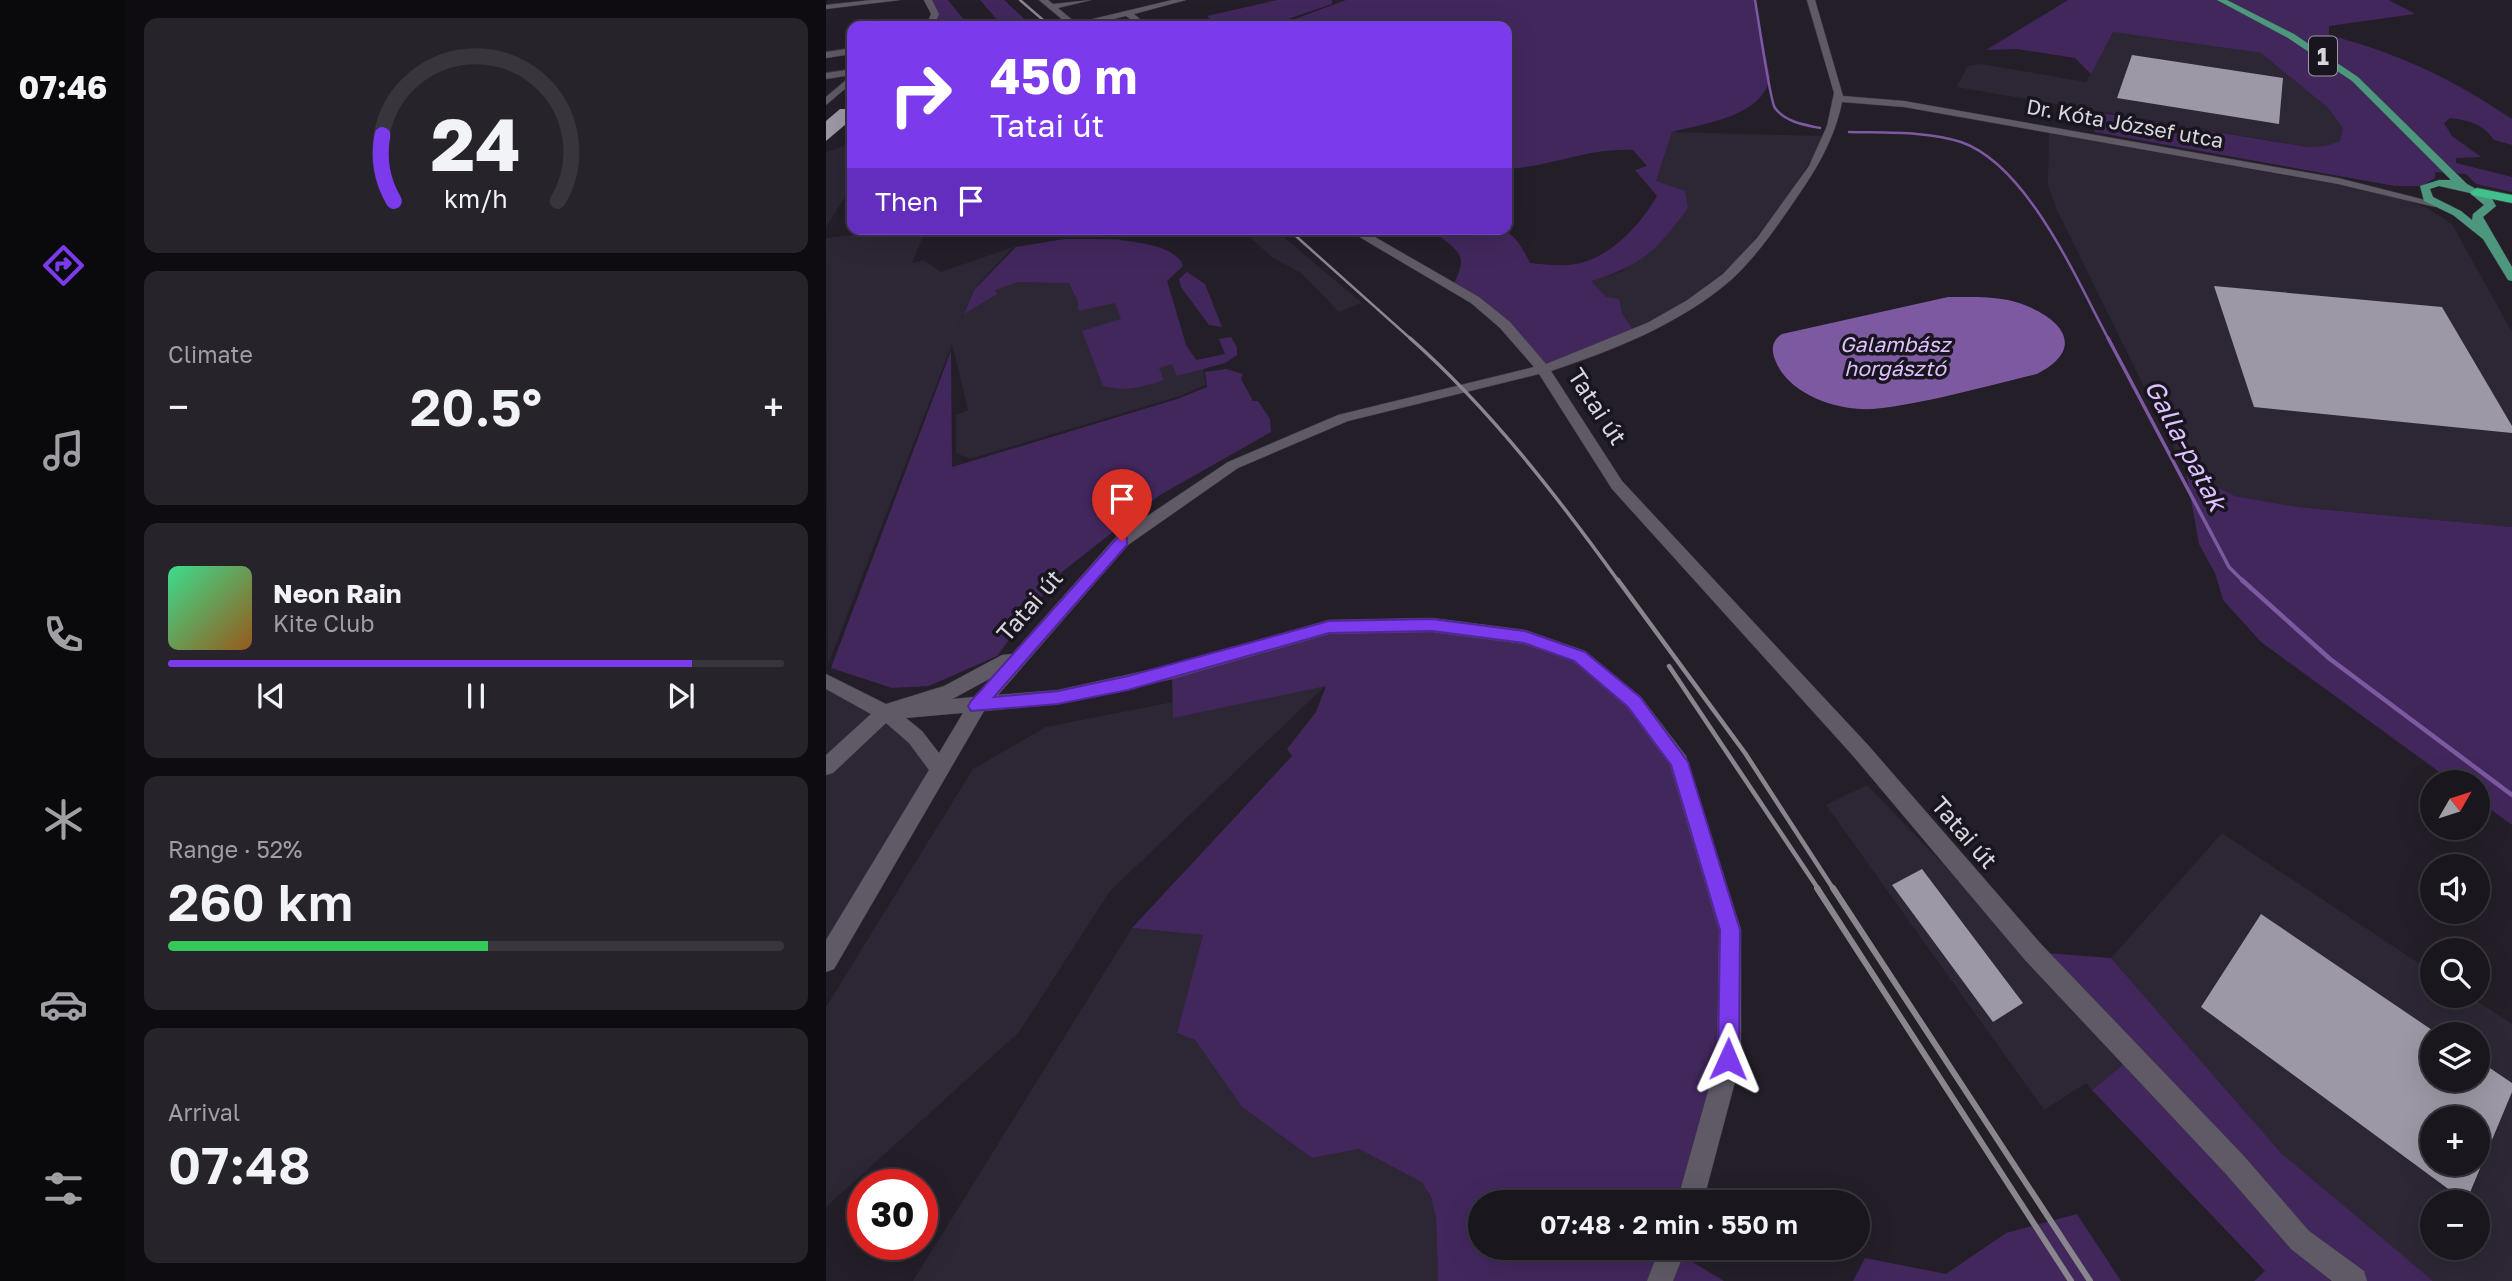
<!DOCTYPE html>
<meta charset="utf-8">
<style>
:root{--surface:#1a161e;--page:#27232b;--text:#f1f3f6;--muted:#9f9fa4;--line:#38353c;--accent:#7c3aed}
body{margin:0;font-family:"Golos Text",sans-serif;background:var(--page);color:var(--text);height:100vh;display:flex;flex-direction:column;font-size:26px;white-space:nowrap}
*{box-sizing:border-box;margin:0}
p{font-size:23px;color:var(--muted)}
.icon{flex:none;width:38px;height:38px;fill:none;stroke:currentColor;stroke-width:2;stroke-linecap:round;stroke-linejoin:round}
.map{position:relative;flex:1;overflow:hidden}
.details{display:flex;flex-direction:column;gap:18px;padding:18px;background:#0e0c10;width:700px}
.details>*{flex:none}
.banner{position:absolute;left:21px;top:21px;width:665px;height:214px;border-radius:14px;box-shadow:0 7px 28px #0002,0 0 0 2px var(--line);background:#7c3aed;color:#fff;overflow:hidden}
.needle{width:46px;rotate:51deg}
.tools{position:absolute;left:1594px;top:770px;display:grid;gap:14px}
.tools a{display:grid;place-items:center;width:70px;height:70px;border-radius:50%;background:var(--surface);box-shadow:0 7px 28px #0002,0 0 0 2px var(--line);font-size:35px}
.speed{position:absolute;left:21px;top:1169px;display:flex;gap:14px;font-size:35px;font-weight:700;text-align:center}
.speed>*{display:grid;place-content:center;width:91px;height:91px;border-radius:50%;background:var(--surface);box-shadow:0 7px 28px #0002,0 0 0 2px var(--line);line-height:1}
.speed .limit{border:10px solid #d22;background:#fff;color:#111}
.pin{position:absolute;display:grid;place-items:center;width:60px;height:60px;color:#fff;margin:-72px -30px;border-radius:50% 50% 50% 0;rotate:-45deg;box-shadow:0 0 7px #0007}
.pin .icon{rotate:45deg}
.me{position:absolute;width:77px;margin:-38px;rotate:1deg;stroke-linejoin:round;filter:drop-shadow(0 0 5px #0008)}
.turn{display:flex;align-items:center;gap:24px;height:147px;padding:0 28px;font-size:32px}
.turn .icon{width:91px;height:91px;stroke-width:2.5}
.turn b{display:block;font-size:49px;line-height:60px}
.then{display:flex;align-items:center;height:66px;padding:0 28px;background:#0003;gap:14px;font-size:26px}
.big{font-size:52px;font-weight:600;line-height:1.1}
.details .widget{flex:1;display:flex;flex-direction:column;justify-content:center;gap:10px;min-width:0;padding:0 24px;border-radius:14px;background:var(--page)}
.details .dial{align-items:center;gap:0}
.dial svg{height:182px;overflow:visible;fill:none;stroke:var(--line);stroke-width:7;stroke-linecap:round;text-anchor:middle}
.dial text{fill:var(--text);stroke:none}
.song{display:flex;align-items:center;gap:21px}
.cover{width:84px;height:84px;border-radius:10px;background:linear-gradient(135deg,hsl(150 70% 55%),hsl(30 70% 35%))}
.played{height:7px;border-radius:4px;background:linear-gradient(90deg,var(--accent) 85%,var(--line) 85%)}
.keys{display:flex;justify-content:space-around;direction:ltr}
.heat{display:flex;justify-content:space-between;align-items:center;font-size:38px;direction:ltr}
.charge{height:10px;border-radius:5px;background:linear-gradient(90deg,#34c759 52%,var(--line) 0)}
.trip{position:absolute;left:642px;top:1190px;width:402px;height:70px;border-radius:35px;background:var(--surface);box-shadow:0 7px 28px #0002,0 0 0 2px var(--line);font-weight:600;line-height:70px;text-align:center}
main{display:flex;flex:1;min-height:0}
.dock{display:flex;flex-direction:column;width:126px;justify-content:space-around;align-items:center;background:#0a090c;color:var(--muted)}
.dock .icon{width:49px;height:49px}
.dock .active{color:var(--accent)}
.dock b{font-size:32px;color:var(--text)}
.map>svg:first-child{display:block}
</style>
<main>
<nav class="dock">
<b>07:46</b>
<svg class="icon active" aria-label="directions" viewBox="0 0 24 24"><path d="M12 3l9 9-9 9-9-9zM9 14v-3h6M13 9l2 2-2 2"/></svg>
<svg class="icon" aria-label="music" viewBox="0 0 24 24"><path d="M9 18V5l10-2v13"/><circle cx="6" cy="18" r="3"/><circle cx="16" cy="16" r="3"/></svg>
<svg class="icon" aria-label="phone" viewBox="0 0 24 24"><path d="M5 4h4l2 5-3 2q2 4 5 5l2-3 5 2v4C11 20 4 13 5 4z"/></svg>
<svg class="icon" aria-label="climate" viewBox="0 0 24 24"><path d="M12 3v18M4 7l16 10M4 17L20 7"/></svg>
<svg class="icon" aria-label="car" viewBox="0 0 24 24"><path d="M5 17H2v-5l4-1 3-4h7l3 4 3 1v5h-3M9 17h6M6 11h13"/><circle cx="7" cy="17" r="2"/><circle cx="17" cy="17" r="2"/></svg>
<svg class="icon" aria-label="filters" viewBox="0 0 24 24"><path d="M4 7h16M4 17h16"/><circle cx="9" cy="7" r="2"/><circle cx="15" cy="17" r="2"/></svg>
</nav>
<section class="details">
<div class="widget dial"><svg viewBox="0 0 100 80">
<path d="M14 69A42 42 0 1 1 86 69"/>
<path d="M14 69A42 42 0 0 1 9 40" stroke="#7c3aed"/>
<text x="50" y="56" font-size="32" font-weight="700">24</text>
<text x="50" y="72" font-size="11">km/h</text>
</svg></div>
<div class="widget"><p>Climate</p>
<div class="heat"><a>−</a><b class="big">20.5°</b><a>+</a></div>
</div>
<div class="widget">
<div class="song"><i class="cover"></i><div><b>Neon Rain</b><p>Kite Club</p></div></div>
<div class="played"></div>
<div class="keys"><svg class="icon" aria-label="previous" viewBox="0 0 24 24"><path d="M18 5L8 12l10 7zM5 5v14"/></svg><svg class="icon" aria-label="pause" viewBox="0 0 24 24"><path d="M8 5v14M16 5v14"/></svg><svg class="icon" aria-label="next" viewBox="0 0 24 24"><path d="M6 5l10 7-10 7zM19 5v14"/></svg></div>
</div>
<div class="widget"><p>Range · 52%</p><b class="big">260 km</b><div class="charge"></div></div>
<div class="widget"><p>Arrival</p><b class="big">07:48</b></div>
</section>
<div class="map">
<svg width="1686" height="1281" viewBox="0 0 1686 1281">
<rect width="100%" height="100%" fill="#231e28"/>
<!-- built -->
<g fill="#2d2735" fill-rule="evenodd">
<polygon points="1287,32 1435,53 1502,108 1517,128 1514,141 1499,146 1483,147 1130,87 1142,66 1155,64 1260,82"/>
<polygon points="846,132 996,136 991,151 965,191 910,263 855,304 807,330 796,313 764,281 797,271 851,223 830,181"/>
<polygon points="1223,133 1568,195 1601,208 1626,224 1686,332 1686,527 1471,507 1409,496 1360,472 1229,206 1222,184"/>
<polygon points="26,144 26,186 0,227 0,152"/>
<polygon points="82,229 100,229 86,263 98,260 115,272 187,247 147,290 2,664 0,238"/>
<polygon points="415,229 448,229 536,303 513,312 475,273 447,258"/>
<polygon points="239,239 293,239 319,244 349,256 357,262 341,281 360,345 377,369 380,385 351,397 144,459 130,453 130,415 142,410 126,343 148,290 189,247"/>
<polygon points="0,681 59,712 112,768 0,961"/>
<polygon points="500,685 284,891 193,1032 0,1207 0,1007 147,769 220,727 347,702 347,718"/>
<polygon points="1041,785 1139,887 1299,1064 1266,1090 1260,1083 1218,1110 1000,805"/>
<path d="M 1396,833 L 1606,972 L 1606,996 L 1643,996 L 1686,1024 L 1686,1281 L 1607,1281 L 1582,1263 L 1456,1154 L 1285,958 ZM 1606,1034 L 1652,1034 L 1652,1080 L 1606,1080 ZM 1606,1118 L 1652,1118 L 1652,1164 L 1606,1164 ZM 1606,1202 L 1652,1202 L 1652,1248 L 1606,1248 Z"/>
<polygon points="306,928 377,935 351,1033 369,1040 416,1107 486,1158 533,1149 596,1181 605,1197 610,1217 612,1281 87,1281"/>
</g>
<!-- green -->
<g fill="#42275d">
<polygon points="101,0 122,0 143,26 104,26 109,20"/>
<polygon points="154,0 178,0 206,26 166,26 173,22"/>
<polygon points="451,0 506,0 506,4 459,20 444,22 446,24 440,26 391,26 381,16"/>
<path d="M 520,0 L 929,0 L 944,78 C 935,117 880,123 846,132 L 830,181 L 859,191 L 862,208 C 830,251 817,265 765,281 L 780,297 L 793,299 L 796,313 L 807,330 L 717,369 L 679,325 L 627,286 C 640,258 638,256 615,237 L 625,233 L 624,229 C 670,229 682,217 704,263 C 716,264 730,266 742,265 C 781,262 813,227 831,196 L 809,170 L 821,166 L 807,150 C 764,147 724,167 681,169 L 681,26 L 450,26 Z"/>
<path d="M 1242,0 L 1563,0 L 1589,14 L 1503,26 L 1503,35 C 1572,53 1627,79 1686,119 L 1686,145 L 1668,140 C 1658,124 1641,120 1624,118 L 1618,123 L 1626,136 L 1655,157 L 1630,158 L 1630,163 L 1686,177 L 1686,192 L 1650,184 L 1640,174 L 1609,172 L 1609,178 L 1596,186 L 1569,186 L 1269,132 L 1258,110 L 1482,147 L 1499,146 L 1514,141 L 1517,128 L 1502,108 L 1435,53 L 1287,32 L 1265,74 L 1249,58 L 1191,49 L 1160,50 Z"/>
<path d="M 239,239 C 265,239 347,236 357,266 L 341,281 L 360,345 L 370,360 L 399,354 L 393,339 L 405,337 L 411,347 L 411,355 L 399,363 L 351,376 L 346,364 L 333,368 L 338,380 C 316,387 300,392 277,386 L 256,331 L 295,319 L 289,303 L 252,311 L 252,301 L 243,283 L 192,282 L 169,290 L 171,294 L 138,314 L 148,290 L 190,247 Z"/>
<polygon points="361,272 379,284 396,327 383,325 355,287 353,279"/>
<polygon points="125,351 126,467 351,399 381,387 379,372 400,369 417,374 415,379 427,401 432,401 444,419 445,432 334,495 232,575 171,656 103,686 66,688 5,668"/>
<polygon points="1360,472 1409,496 1471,507 1686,527 1686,825 1652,800 1652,782 1627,782 1435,642 1397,600 1389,573 1373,544"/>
<polygon points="606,625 699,637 753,656 853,762 904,930 902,1059 864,1202 654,1202 654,1248 847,1248 847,1250 898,1281 612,1281 610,1217 605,1197 596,1182 533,1149 486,1158 416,1107 369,1040 351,1033 377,935 306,928 466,756 461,749 490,712 500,686 347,718 346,672 503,627"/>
<polygon points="1207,952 1285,958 1456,1154 1607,1281 1527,1281 1477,1243 1505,1281 1428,1281 1439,1271 1266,1090 1298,1064"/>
<polygon points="1251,1214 1295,1281 1027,1281 1039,1258 1120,1274 1180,1233"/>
</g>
<!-- water -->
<path fill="#7c59a1" d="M 1122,297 C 1142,297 1162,296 1182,300 C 1225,310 1269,344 1211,374 C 1160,386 1098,404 1047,409 C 1012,411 964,395 950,362 C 945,351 945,341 956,334 Z"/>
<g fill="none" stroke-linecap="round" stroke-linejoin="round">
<!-- stream-far2 -->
<g stroke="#7c59a1" stroke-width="2.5">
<path d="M 929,0 C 932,16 944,102 949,108 C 959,122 979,125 994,128"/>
<path d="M 1023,132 C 1060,133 1100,131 1135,142 C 1202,165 1251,281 1283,340"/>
</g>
<!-- stream-far1 -->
<polyline stroke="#7c59a1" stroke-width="3.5" points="1282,338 1403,567 1418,582"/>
<!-- stream -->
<polyline stroke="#7c59a1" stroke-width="4.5" points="1416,580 1504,659 1686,795"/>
</g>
<!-- building -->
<g fill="#9d98a5" fill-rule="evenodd">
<polygon points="1306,55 1457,78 1453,124 1291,98"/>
<polygon points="14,109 26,109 26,119 0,141 0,121"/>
<polygon points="1388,286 1616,307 1686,426 1686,433 1428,407"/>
<polygon points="1096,869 1197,1003 1167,1022 1066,885"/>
<path d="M 1435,914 L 1606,1030 L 1606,1080 L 1652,1080 L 1652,1060 L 1686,1083 L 1686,1092 L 1640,1202 L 1375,1007 ZM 1606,1118 L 1652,1118 L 1652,1164 L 1606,1164 Z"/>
</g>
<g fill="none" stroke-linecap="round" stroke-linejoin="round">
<!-- minor casing -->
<g stroke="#3d3942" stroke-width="1">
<g id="minor">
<polygon points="46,0 74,0 0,9 0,5"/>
<polygon points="98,0 106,0 113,14 108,26 100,26 105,14"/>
<polygon points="213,0 222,0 227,4 265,0 232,8 250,23 346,0 360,0 308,14 322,26 313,26 300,16 257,26 244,26"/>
<path d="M 981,0 L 989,0 L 1017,96 L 1078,101 L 1512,178 L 1615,204 L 1609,207 L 1512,184 L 1078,107 L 1016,102 C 1008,142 988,173 965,206 C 947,232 928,259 905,280 C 854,324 788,350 725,371 L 796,481 L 1042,745 L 1215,944 L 1417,1155 L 1483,1231 L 1538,1271 L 1541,1281 L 1506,1281 L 1465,1249 L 1399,1173 L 1199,960 L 1028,757 L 786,489 L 713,374 L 522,421 L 412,468 L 302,545 L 172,695 L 232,690 L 346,665 L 503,620 L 606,618 L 699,630 L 759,651 L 815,697 L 860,756 L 915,930 L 915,1059 L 877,1202 L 851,1202 L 891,1059 L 893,930 L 844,765 L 801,707 L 747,661 L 698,644 L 606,632 L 503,634 L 346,679 L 232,704 L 158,711 L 8,969 L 0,972 L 0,940 L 103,770 L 83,743 L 60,723 L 7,773 L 0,775 L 0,755 L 45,714 L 0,689 L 0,674 L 60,704 L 118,686 L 176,655 L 186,654 L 290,537 L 402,462 L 512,415 L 708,367 L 674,328 L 645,303 L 520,229 L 535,229 L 653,297 L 684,322 L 720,364 L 821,323 L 860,301 L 897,274 L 931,238 L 983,166 L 1001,126 L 1008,93 ZM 165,678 L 148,697 L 126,699 L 130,697 ZM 137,713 L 113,753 L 96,731 L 80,718 Z"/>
<polygon points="26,48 26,54 0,58 0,52"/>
<polygon points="26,69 26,75 0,79 0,73"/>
<polygon points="26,75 26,83 0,105 0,97"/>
<polygon points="834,1248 860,1248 847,1281 821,1281"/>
</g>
</g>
<!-- major casing -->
<g stroke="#3d3942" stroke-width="1">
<path id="major" d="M 1391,0 L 1401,0 L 1468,34 L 1532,77 L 1641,184 L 1665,197 L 1670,206 L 1657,217 L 1686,267 L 1686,281 L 1682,280 L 1657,239 L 1627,215 L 1598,201 L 1594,186 L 1613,180 L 1625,180 L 1526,81 L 1462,38 ZM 1613,186 L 1644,193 L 1658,205 L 1647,214 L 1646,220 L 1635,211 L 1607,197 L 1604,189 Z"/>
</g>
<!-- highway casing -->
<g stroke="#3d3942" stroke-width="2">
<polygon id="highway" points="1651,188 1686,195 1686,203 1646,195 1644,192"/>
</g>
<!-- minor -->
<use href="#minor" fill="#5f5a66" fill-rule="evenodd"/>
<!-- major -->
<use href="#major" fill="#4c977d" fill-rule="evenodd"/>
<!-- highway -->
<use href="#highway" fill="#3fc08d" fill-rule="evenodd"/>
<!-- rail-far3 -->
<g stroke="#8a868e" stroke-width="2.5">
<polyline points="194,0 224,26"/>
<polyline points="462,229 586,340"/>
</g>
<!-- rail-far2 -->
<path stroke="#8a868e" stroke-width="3.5" d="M 584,338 C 664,409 731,496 793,582"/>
<!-- rail-far1 -->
<g stroke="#8a868e" stroke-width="4.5">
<polyline points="792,580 919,753 1008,890"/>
<polyline points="843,666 993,890"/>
</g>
<!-- rail -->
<g stroke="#8a868e" stroke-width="6">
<polyline points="991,888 1245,1281"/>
<polyline points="1007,888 1264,1281"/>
</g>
</g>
<!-- route -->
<polygon fill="#7c3aed" stroke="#51269a" stroke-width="2" points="296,536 301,538 301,545 168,697 232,691 302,676 503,621 606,619 699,631 759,652 814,697 862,762 914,930 913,1059 910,1067 902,1070 895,1067 892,1059 894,930 845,765 802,707 748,661 698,643 606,631 503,633 302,690 232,704 145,711 142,706 145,701 291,538"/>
<g text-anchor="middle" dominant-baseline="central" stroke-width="7" stroke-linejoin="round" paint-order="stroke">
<!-- far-street labels -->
<g font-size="21" fill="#d8d5dc" stroke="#19151f">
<text transform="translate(1299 123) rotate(10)">Dr. Kóta József utca</text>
</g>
<!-- far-water labels -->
<g font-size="21" font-style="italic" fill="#dcc1fe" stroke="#19151f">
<text x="1069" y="344">Galambász<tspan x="1069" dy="24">horgásztó</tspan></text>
</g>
<!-- shield labels -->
<rect fill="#19151f" stroke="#9f9ba3" stroke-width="2" x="1483" y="36.5" width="28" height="39" rx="5"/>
<g font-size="23" font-weight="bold" fill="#d8d5dc">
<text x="1497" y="56">1</text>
</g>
<!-- street labels -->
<g font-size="24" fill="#d8d5dc" stroke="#19151f">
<text transform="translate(772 406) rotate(57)">Tatai út</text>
<text transform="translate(203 605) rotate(-49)">Tatai út</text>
<text transform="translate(1139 832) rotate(49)">Tatai út</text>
</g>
<!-- water labels -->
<g font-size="26" font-style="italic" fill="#dcc1fe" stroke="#19151f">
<text transform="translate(1360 445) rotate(62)">Galla-patak</text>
</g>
</g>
</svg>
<div class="tools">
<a><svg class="needle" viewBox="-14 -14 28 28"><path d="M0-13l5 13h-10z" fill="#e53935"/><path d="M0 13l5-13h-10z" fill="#9f9fa4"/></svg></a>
<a><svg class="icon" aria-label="sound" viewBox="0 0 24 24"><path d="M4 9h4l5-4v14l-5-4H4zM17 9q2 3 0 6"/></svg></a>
<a><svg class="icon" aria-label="search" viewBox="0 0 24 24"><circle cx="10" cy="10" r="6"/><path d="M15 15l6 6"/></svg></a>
<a><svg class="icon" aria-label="layers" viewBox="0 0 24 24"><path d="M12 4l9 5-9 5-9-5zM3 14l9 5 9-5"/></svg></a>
<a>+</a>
<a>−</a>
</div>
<div class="speed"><div class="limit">30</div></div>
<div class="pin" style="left:296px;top:541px;background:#d93025"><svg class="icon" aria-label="arrive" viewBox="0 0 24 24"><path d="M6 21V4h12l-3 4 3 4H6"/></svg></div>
<svg class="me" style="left:902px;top:1059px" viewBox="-20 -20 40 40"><path d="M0-17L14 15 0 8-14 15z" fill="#7c3aed" stroke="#fff" stroke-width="4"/></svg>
<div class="trip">07:48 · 2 min · 550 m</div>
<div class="banner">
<div class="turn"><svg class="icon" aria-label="right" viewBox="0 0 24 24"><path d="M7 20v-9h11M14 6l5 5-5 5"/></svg><div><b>450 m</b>Tatai út</div></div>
<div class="then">Then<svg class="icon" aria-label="arrive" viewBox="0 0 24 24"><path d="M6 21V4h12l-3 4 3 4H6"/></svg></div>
</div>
</div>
</main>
